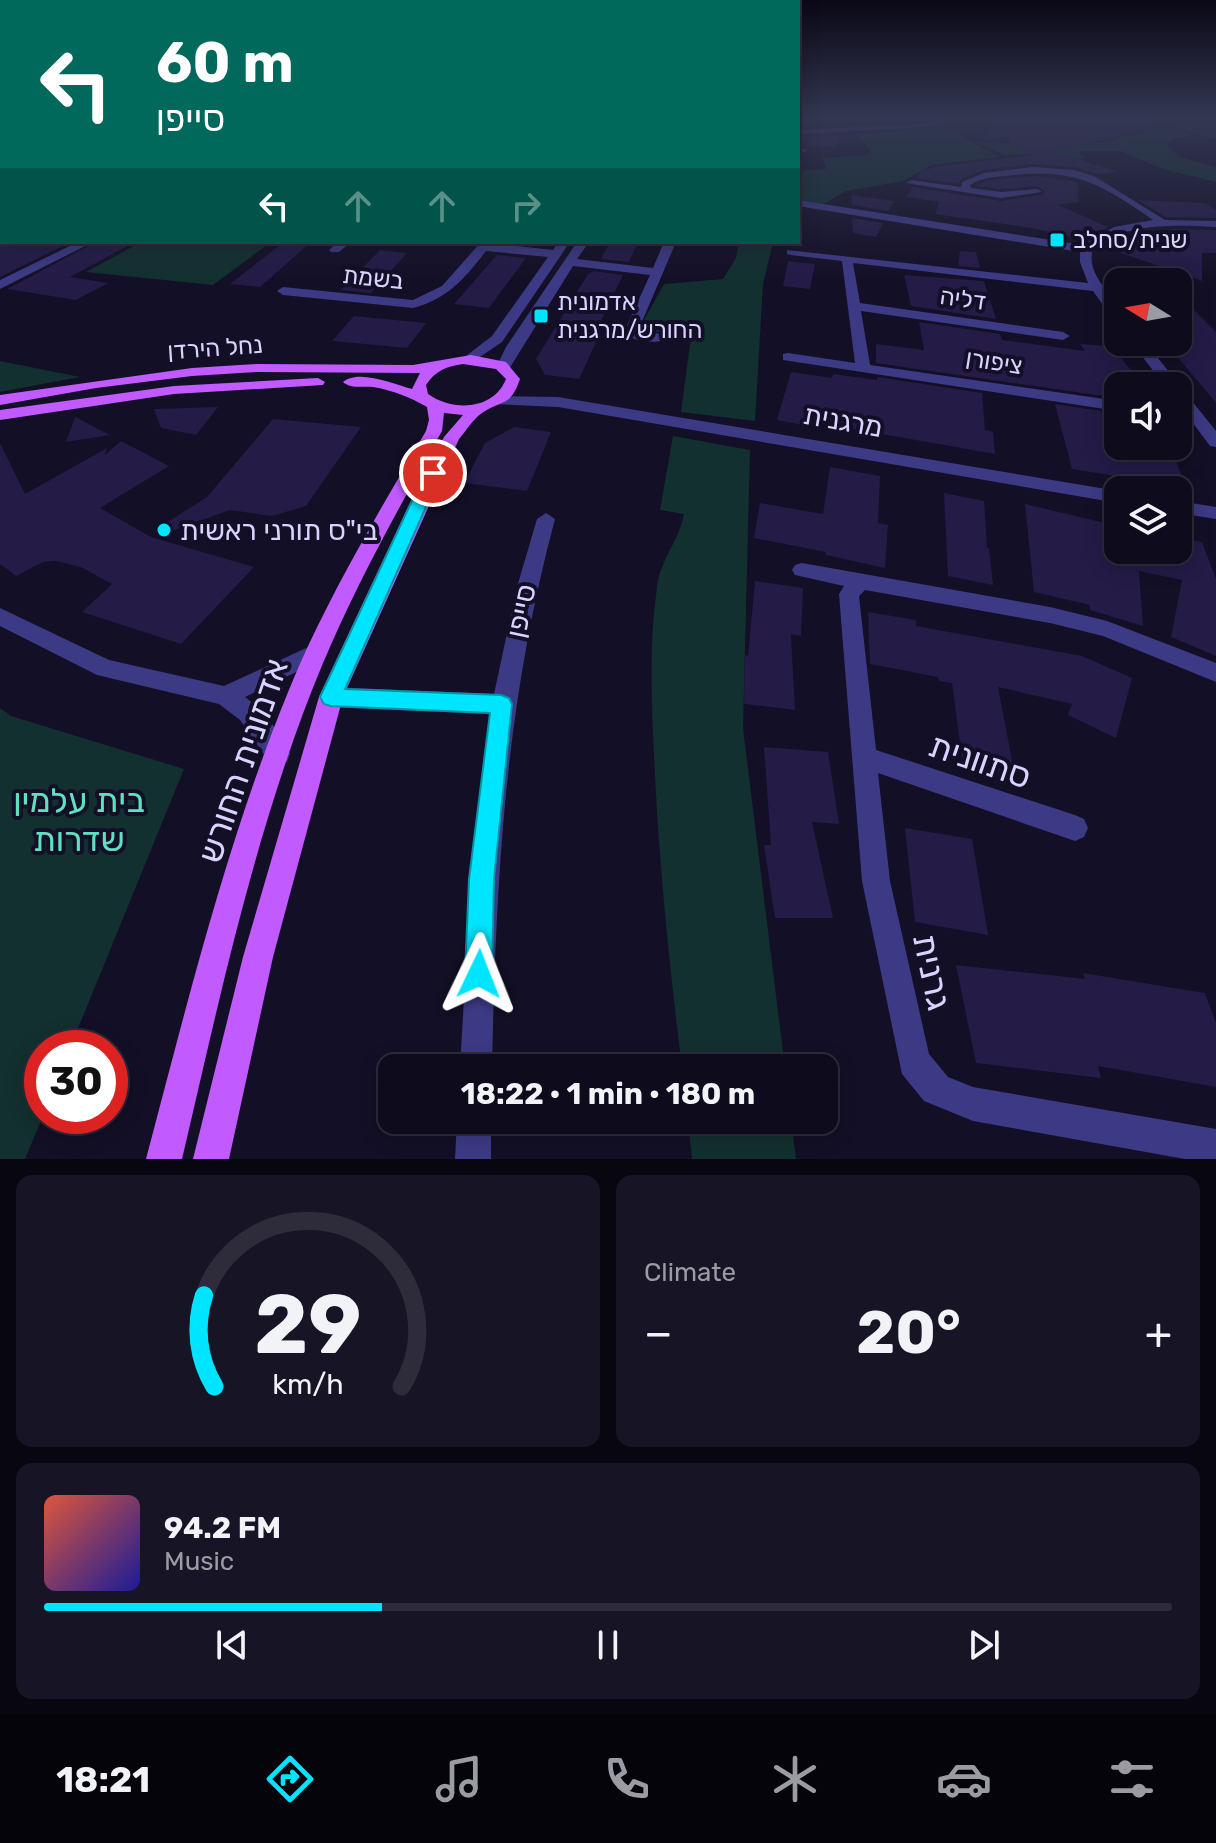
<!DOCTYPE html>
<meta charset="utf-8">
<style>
:root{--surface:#0e0b1c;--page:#171425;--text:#f1f3f6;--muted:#9b9ba3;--line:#2e2b3b;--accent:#00e5ff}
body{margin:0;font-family:Rubik,"Noto Sans Hebrew",sans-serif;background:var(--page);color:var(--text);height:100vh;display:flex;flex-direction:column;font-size:30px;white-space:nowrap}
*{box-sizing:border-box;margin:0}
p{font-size:26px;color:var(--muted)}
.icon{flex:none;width:44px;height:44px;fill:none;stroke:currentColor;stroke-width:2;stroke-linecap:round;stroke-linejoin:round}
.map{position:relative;height:1159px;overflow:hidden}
.drawer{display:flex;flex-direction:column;gap:16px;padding:16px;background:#08060f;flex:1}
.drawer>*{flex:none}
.top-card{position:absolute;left:0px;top:0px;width:800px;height:244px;box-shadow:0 4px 20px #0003,0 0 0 2px var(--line);background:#00695c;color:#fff;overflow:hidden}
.needle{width:52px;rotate:281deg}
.fabs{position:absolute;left:1104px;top:268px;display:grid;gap:16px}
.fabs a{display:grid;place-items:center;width:88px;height:88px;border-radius:16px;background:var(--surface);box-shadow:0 4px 20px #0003,0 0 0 2px var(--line);font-size:40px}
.speed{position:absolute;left:24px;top:1030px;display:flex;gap:16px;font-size:40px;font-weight:700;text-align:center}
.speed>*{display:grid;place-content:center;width:104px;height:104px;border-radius:50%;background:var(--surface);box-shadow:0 4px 20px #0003,0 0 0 2px var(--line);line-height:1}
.speed .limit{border:12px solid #d22;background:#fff;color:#111}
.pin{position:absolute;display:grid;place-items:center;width:68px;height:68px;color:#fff;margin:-34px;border:4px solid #fff;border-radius:50%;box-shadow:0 2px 8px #0007}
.me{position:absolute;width:88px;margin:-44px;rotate:2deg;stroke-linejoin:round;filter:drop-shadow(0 0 6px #0008)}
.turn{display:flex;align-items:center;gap:28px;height:168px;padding:0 24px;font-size:36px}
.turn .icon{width:104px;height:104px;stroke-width:2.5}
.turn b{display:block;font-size:56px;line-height:68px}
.lanes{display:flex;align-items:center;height:76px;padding:0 24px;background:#0003;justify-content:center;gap:40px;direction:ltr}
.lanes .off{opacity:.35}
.big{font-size:60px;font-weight:700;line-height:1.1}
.drawer .card{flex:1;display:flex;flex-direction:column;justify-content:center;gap:12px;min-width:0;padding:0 28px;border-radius:16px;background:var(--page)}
.drawer .dial{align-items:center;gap:0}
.dial svg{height:208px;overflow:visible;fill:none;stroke:var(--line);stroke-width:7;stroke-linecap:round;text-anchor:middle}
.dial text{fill:var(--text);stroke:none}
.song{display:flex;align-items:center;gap:24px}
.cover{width:96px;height:96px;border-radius:12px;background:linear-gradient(135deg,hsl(10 70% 55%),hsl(240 70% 35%))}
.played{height:8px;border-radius:4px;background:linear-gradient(90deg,var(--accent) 30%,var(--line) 30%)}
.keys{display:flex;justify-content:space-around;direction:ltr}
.heat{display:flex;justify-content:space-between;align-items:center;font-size:44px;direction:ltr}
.drawer .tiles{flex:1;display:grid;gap:16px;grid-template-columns:1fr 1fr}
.card:last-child{grid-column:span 2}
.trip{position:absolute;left:378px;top:1054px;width:460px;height:80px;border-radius:16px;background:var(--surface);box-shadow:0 4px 20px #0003,0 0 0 2px var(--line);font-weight:700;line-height:80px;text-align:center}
.tab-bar{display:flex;height:128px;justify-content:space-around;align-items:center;background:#06040b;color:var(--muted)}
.tab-bar .icon{width:56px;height:56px}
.tab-bar .on{color:var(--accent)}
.tab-bar b{font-size:36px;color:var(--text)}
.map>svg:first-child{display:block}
</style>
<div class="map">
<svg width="1216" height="1159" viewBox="0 0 1216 1159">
<rect width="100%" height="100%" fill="#130f26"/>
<!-- green -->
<g fill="#12302f">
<polygon points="1143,118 1216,118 1216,139"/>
<polygon points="1163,126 1192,136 1175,138 1166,145 1179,157 1216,167 1216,182 1160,168 1121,151 1077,151 1085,159 1038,154 1004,155 976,142 1039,145 1103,143"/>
<polygon points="946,128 1000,157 931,165 904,181 845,191 824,204 798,201 798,171 826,169 823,158 868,155 871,150 856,134"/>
<polygon points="141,242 271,242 213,285 86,272"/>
<polygon points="739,242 773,242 763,284 755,421 681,412 691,337 639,329 664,284 723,279 736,258"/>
<polygon points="0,361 80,377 0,392"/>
<path d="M 673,436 L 750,450 L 743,728 L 785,1068 L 682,1068 C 670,971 660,874 655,776 C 652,714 648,650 657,587 C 660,560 679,541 684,514 L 660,510 Z"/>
<polygon points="0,708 11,716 184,769 70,1048 42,1048 43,1116 25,1159 0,1159"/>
<polygon points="688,1120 791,1120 796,1159 692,1159"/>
</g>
<!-- building -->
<g fill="#241b47">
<polygon points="989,118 1158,118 1159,125 1055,152 1120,172 1096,174 1074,167 1033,164 983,170 961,179 959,184 917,178 921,171 940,166 1033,155 1011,147 1010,137 986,139"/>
<polygon points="840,135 837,147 808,147 809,136"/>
<polygon points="1035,176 1078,182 1079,202 1058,205 1108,227 1085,240 1032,228 935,214 939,202 906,197 912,187 1001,201 1042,195 1045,191 1037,186 1001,189 975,186 991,180"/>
<polygon points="851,195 894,201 888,211 852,205"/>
<polygon points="1138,200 1205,203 1216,210 1216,218 1166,217"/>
<polygon points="852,218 883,223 876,237 853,233"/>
<polygon points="1170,229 1216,230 1216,253 1202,253 1202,281 1101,246 1129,235 1176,235"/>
<polygon points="0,242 71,242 0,277"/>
<polygon points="96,242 135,242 70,277 108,283 76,300 7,289"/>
<polygon points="284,242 311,242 260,287 230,284"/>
<polygon points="610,242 638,242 629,262 601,259"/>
<polygon points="380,250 407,253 371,293 341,290"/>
<polygon points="960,251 976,252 980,268 958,266"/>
<polygon points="497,255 526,258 489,308 454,304"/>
<polygon points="788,261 815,264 810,289 783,286"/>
<polygon points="594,271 623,275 593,337 598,338 579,379 545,375 536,359 588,274"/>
<polygon points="904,275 984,281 996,319 911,306"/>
<polygon points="1178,294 1216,332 1216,403 1165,342 1178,342"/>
<polygon points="354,316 426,323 407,348 332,341"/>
<polygon points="919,322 1000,334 1002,340 1085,351 1080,344 1112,346 1143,386 1118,386 1118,396 1096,395 876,363 876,344 924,350"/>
<polygon points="791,372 832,378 833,374 877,380 877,377 982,393 985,430 993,432 995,454 814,422 813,427 777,420"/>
<polygon points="1055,404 1101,411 1110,446 1171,446 1184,483 1169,481 1171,485 1072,469"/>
<polygon points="218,407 196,435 161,428 154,409"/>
<polygon points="75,417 110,435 66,442"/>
<polygon points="273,419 361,427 306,506 272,516 230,510 164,534 160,527 207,497"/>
<polygon points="514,427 551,432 527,491 464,483 485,443"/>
<polygon points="121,441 169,466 100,508 151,537 254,567 181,644 82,612 112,584 81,567 56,561 43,562 16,576 0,564 0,443 25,494 107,448 105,455"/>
<polygon points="830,467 880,476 878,523 888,525 885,568 826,555 826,552 754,538 760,503 823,514"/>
<polygon points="944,493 984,501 987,548 989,548 993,585 948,576"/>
<polygon points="1025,504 1118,526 1118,550 1178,550 1178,537 1202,542 1216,579 1216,656 1171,637 1182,580 1139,571 1143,626 1090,610 1090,605 1034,592"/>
<polygon points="755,581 803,588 801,636 791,634 795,710 744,704 745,655 748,656"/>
<polygon points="868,612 916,620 916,626 1082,656 1132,678 1116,738 1068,715 1072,704 998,687 1015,776 963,766 952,683 939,681 938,677 870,664"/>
<polygon points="764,747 828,752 839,824 812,822 833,918 775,918 764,845 771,845"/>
<polygon points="905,828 972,839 988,935 915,922"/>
<polygon points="956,965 1085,979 1083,973 1205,993 1216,1023 1216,1087 1098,1066 1101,1078 976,1063"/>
</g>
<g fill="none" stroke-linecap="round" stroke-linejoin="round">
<!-- minor -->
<g fill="#3d3a85" fill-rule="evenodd">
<polygon points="952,118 975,118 913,128 798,134 798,130 913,124"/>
<polygon points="798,148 810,150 798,154"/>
<path d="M 1033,167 L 1074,170 L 1094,176 L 1165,220 L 1216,221 L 1216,227 C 1173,225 1132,223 1094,246 C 1082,276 1118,293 1118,320 L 1113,319 L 1093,291 L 853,263 L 860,303 L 1063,332 L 1070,336 L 1063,340 L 861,311 L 870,365 L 1118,401 L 1118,411 L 783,360 L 783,354 L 788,353 L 855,363 L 842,261 L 791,255 L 787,254 L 787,250 L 1088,283 L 1080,262 L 1080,252 L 798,206 L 798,200 L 1083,245 L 1114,227 L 1153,220 C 1103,185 1075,168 1013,175 C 998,177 983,176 970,185 L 971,188 L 1001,192 L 1037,189 L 1042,192 L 1001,198 L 906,183 L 911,180 L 961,187 L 962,182 L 984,173 Z"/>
<polygon points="0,223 2,223 0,230"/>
<polygon points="78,242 93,242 0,289 0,280"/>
<polygon points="338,242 351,242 339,252 331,252 329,250"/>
<path d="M 481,242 L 553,250 L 558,242 L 570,242 L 502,342 L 471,363 L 464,359 L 466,356 L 492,336 L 548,257 L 486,251 C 465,278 448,299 413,308 L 283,295 L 277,291 L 283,287 L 413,300 L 442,286 Z"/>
<path d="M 577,242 L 589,242 L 577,259 L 653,268 L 664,242 L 676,242 L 638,331 L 662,334 L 669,338 C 659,345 633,341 623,334 L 650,275 L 573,266 L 509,369 L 499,369 L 497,366 L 506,347 Z"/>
<polygon points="1131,342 1145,342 1178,383 1179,389 1183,390 1216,431 1216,447 1210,446 1178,403 1178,386 1165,386"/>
<polygon points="497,396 558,397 1118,491 1118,503 558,407 492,404 492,398"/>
<polygon points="1178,501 1216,507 1216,519 1178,513"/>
<path d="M 546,513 L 555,519 C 505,706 496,876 492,1068 L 460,1068 L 472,859 L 490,714 L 331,707 L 323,704 L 319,697 L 323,690 L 331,687 L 494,694 L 517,587 L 537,519 Z"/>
<polygon points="802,563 1050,607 1107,621 1216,663 1216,682 1103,636 1050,623 865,590 859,596 876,750 1075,815 1084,819 1088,828 1084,837 1075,841 878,773 890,881 929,1054 948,1077 973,1087 1216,1129 1216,1159 1185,1159 973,1121 924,1101 902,1074 862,881 839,594 844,586 795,575 792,570 795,565"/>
<path d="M 0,608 L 109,660 L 224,686 L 317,643 L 325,646 L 328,652 L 325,658 L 245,697 C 263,710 281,733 290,754 L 287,762 L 278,765 L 269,762 L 240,720 L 219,704 L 97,675 L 0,626 Z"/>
<polygon points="457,1120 491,1120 491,1159 455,1159"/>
</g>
<!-- major -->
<g fill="#c25bff" fill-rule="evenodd">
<path d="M 471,355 L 506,362 L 520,379 C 510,408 502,399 482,413 C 473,419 466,431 459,439 L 343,697 L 273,957 L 229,1159 L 193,1159 L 243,957 L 319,697 L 424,473 L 444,437 L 463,415 L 444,413 L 442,431 C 399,507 357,583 323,663 C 257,821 221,993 182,1159 L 146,1159 C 190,993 231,824 299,666 C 335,585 381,508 426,431 L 429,420 L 427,407 C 412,398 392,390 373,387 C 362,386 351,389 343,382 C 359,369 393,384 412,389 L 420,373 L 257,372 L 192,376 L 96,388 L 0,405 L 0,395 L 192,368 L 257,364 L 413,365 ZM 463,364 L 496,369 L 506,379 C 494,410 453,412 428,394 L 426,385 C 435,371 447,366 463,364 Z"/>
<polygon points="318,378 325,382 323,385 174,394 0,420 0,410 174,386"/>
</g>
</g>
<!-- sky -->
<linearGradient id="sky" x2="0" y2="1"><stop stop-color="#0a0815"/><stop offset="0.42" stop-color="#333752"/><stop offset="1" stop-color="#333752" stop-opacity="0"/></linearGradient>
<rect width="1216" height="280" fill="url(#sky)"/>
<!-- route -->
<polygon fill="#00e5ff" stroke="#0095a6" stroke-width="2" points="433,468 441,473 345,689 501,695 509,698 512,704 494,879 492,974 488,983 479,987 469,983 465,974 469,879 490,713 331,706 324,704 320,697 425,473"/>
<!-- markers -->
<g fill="#00e5ff" stroke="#130f26" stroke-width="3">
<rect x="1049" y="232" width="16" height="16" rx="4"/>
<rect x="533" y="308" width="16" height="16" rx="4"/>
<circle cx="164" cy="530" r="8"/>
</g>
<g text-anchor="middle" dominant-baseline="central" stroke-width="8" stroke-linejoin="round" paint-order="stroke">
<!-- far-poi labels -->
<g font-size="24" fill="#d9d4ff" stroke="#130f26" text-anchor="start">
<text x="1073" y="240">שנית/סחלב</text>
<text x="557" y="302">אדמונית<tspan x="557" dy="28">החורש/מרגנית</tspan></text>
</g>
<!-- far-street labels -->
<g font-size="24" fill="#d9d4ff" stroke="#130f26">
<text transform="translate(373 278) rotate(6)">בשמת</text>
<text transform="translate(963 299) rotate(8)">דליה</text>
<text transform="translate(215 348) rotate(-4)">נחל הירדן</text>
<text transform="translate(994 362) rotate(9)">ציפורן</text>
</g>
<!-- street labels -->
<g font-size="28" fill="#d9d4ff" stroke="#130f26">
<text transform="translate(843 421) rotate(10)">מרגנית</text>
<text transform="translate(521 611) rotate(-78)">סייפן</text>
</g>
<!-- poi labels -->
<g font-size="28" fill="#d9d4ff" stroke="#130f26" text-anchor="start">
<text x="180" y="530">בי"ס תורני ראשית</text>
</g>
<!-- near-street labels -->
<g font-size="34" fill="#d9d4ff" stroke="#130f26">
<text transform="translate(243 761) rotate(-71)">אדמונית החורש</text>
<text transform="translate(980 761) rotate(19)">סתוונית</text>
<text transform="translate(932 972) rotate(78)">גרנית</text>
</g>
<!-- near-park labels -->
<g font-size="34" fill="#5fe0c0" stroke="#130f26">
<text x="79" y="800">בית עלמין<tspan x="79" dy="39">שדרות</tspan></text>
</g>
</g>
</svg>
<div class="fabs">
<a><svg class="needle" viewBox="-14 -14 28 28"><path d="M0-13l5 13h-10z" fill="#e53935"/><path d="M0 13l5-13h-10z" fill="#9b9ba3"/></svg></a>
<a><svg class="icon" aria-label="sound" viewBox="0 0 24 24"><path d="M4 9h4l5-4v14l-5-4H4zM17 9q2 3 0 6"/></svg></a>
<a><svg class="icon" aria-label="layers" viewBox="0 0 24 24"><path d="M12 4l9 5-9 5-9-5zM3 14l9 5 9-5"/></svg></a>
</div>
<div class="speed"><div class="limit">30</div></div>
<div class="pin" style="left:433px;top:473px;background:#d93025"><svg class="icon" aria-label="arrive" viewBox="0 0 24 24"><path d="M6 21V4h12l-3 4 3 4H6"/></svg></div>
<svg class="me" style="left:479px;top:974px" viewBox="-20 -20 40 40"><path d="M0-17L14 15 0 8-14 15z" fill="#00e5ff" stroke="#fff" stroke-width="4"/></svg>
<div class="trip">18:22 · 1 min · 180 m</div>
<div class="top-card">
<div class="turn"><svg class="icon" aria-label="left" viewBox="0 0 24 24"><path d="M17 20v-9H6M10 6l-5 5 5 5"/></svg><div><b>60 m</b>סייפן</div></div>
<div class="lanes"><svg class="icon" aria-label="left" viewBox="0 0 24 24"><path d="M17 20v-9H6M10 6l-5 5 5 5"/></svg><svg class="icon off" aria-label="ahead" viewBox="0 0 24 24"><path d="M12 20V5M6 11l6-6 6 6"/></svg><svg class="icon off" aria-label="ahead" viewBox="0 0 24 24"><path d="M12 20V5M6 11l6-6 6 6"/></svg><svg class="icon off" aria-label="right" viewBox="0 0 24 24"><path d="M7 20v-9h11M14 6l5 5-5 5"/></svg></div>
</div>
</div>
<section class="drawer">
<div class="tiles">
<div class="card dial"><svg viewBox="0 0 100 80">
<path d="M14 69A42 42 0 1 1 86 69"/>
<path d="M14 69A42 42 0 0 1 10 34" stroke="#00e5ff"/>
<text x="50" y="56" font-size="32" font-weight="700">29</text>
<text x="50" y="72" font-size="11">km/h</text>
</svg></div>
<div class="card"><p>Climate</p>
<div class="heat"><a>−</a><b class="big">20°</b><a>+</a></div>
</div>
<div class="card">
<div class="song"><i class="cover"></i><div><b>94.2 FM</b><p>Music</p></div></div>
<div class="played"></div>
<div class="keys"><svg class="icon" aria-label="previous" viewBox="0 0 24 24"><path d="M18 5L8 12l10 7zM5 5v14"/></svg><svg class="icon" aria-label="pause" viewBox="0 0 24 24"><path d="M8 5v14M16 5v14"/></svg><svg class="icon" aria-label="next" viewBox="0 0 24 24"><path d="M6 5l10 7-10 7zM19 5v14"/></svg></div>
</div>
</div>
</section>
<nav class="tab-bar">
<b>18:21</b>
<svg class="icon on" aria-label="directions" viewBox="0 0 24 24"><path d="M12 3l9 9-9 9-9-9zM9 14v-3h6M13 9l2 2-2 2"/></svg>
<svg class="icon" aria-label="music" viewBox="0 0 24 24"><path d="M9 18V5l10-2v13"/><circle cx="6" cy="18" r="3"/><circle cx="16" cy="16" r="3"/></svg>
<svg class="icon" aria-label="phone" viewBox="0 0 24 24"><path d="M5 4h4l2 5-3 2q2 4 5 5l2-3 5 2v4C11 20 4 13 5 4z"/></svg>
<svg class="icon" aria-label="climate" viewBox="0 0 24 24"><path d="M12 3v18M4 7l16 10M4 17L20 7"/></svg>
<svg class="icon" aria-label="car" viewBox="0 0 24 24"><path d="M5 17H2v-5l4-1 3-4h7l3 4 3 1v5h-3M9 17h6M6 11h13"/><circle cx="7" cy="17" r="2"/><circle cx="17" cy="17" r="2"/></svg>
<svg class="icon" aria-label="filters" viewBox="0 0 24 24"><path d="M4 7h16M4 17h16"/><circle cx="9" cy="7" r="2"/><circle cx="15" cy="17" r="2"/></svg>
</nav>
